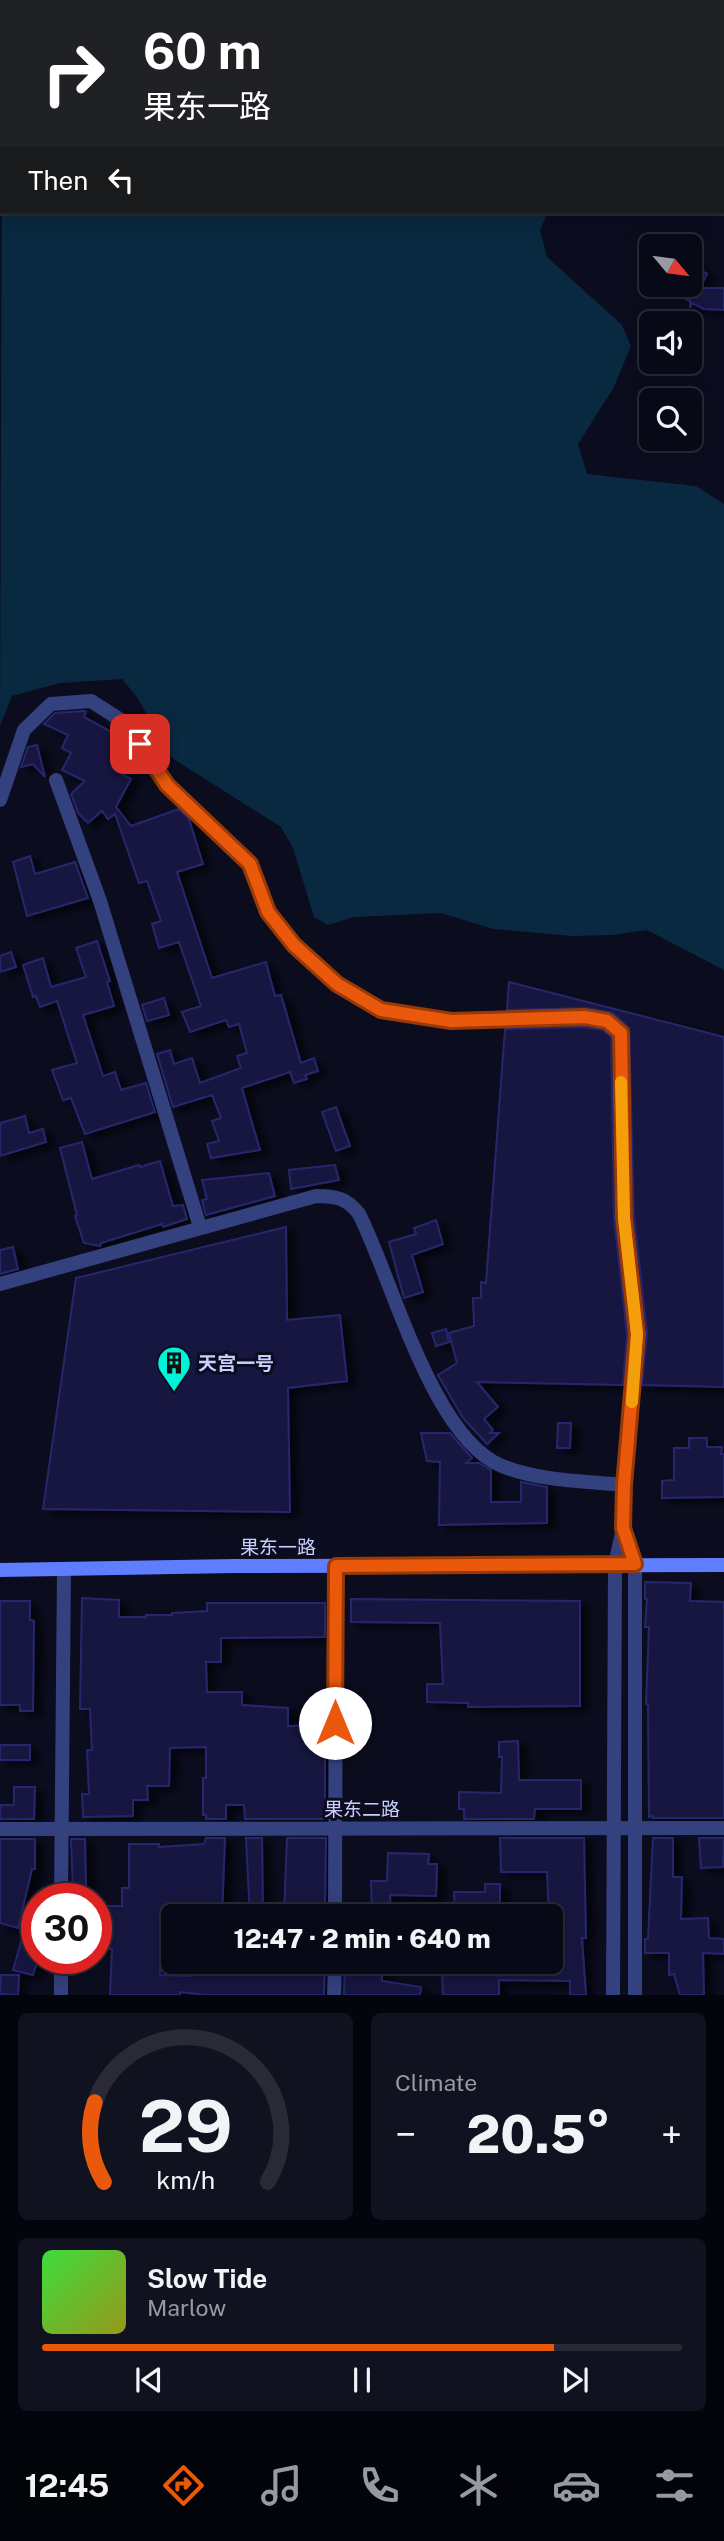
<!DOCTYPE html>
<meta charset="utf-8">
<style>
:root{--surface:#080916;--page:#11121f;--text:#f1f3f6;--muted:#989aa1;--line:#292a35;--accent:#ea580c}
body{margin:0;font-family:"Public Sans","Noto Sans SC",sans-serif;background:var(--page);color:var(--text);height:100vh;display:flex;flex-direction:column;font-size:26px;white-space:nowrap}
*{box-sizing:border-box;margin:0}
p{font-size:23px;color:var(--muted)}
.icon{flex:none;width:38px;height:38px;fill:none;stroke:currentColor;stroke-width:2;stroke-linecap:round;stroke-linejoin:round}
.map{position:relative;height:1995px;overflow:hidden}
.details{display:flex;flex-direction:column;gap:18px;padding:18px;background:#04050c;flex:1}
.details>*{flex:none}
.guide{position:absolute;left:0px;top:0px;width:724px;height:214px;box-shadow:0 4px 18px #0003,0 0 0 2px var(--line);background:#202124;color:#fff;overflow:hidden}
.needle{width:46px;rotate:119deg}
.buttons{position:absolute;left:639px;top:234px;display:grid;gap:14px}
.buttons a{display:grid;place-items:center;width:63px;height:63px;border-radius:10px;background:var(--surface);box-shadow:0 4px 18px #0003,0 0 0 2px var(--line);font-size:35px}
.speed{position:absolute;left:21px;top:1883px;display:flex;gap:14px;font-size:35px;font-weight:700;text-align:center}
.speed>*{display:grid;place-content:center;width:91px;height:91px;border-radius:50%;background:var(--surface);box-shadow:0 4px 18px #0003,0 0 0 2px var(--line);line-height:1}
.speed .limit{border:10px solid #d22;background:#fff;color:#111}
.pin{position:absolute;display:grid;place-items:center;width:60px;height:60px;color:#fff;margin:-30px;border-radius:14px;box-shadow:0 4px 10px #0006}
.me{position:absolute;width:77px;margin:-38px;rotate:0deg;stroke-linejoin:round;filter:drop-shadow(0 0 5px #0008)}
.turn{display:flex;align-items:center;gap:24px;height:147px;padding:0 28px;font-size:32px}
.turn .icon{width:91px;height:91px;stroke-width:2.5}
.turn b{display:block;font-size:49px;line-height:60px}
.then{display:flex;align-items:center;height:66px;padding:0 28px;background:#0003;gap:14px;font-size:26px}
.big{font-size:52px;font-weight:800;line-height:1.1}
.details .tile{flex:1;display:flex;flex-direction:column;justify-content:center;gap:10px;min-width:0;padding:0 24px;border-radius:10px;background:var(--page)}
.details .dial{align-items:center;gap:0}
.dial svg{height:182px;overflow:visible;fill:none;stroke:var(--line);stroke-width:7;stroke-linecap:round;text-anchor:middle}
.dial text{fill:var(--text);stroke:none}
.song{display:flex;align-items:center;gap:21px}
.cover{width:84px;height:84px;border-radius:10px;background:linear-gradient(135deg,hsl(120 70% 55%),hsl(60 70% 35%))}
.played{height:7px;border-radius:4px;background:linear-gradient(90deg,var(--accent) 80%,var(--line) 80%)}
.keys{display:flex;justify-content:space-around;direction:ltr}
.heat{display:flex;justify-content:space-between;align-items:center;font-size:38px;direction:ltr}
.details .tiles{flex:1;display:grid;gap:18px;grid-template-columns:1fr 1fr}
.tile:last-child{grid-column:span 2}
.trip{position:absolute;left:161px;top:1904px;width:402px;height:70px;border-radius:10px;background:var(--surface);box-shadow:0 4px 18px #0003,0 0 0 2px var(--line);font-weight:800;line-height:70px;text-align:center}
.menu{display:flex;height:112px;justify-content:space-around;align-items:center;background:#030409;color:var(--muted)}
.menu .icon{width:49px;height:49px}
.menu .active{color:var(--accent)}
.menu b{font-size:32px;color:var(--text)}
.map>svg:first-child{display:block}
</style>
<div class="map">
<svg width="724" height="1995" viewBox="0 0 724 1995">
<defs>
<filter id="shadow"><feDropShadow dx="8" dy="4.5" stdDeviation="3.5" flood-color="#0009"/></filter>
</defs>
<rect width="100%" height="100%" fill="#0b0c1e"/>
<!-- water -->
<g fill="#092940">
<polygon points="369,0 688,0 369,2"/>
<polygon points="2,130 2,212 548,212 540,230 547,257 622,325 631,346 614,387 578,444 587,474 696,486 724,504 724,970 647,930 612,935 572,936 493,929 441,913 354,917 328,925 314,917 293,848 281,827 172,758 137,697 122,679 60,683 12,696 0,726"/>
</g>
<!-- building -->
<g fill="#161740" stroke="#27286d" stroke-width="2" filter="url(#shadow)">
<polygon points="690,264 707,274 700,288 724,288 724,310 704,309 692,303 690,308 690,301 658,285 690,285"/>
<polygon points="84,711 86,712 84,717 126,740 112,768 131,779 116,807 131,826 179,809 189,819 203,864 177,872 212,978 266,962 275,996 281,995 301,1063 314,1058 318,1071 305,1075 307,1079 294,1083 290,1072 242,1088 260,1150 211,1158 207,1144 219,1141 212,1121 221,1118 212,1095 173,1107 157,1054 170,1050 174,1064 192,1058 200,1083 241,1068 237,1056 247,1053 239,1024 229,1027 226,1020 190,1032 182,1012 201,1006 179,942 159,948 152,924 161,921 147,881 139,883 115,814 108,819 102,811 88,823 78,813 71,794 85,781 62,770 71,753 62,748 68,735 44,724 55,713"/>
<polygon points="37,745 45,777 33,764 21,767 28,747"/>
<polygon points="30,856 35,874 75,862 88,898 27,916 13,862"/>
<polygon points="97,941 110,981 107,982 114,1006 83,1015 103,1076 115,1072 121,1090 146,1083 155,1112 85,1134 71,1098 63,1100 52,1070 77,1063 57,1001 40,1007 36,996 33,997 23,965 43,958 51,987 86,977 76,948"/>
<polygon points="11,952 16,967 0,972 0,956"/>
<polygon points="509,982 724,1037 724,1387 642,1385 647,1333 634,1217 629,1028 613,1013 587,1008 507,1010"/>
<polygon points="164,998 169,1015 147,1021 142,1005"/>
<polygon points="584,1027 603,1030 611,1037 614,1218 627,1334 623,1385 477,1382 498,1407 484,1419 493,1430 490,1433 499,1433 487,1444 463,1418 438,1375 457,1363 449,1333 474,1326 473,1298 481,1298 481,1282 486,1283 505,1029"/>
<polygon points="336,1107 350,1146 336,1151 322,1112"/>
<polygon points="25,1116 29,1133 43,1129 46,1142 0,1156 0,1123"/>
<polygon points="82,1142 92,1179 139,1165 140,1167 160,1161 173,1206 183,1205 187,1219 163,1227 162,1224 101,1243 100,1246 84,1243 75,1216 77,1215 60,1148"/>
<polygon points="335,1165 339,1180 291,1189 289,1170"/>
<polygon points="269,1173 275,1196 206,1215 202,1200 207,1199 202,1180"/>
<polygon points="436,1220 443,1244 412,1255 423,1292 404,1298 389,1242 416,1234 414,1228"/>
<polygon points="286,1227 287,1320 340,1315 347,1381 288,1388 290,1512 43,1509 76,1278"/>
<polygon points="13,1247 18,1269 0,1274 0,1250"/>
<polygon points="446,1329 449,1342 436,1346 432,1333"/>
<polygon points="558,1423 571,1423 570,1448 557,1448"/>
<polygon points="421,1433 450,1433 472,1458 466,1463 479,1463 491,1470 491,1502 521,1502 521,1482 547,1487 547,1523 439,1525 440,1462 427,1461"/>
<polygon points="689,1438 707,1438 707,1447 722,1447 721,1454 724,1454 724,1497 662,1498 662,1481 674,1480 674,1448 689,1448"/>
<polygon points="645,1582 691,1583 690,1601 724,1602 724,1818 653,1818 653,1816 649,1817 648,1704 646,1704 649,1627 645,1627 647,1599 645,1599"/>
<polygon points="82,1598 119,1600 119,1617 146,1617 146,1615 172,1615 172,1613 207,1611 207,1603 325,1603 325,1637 221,1638 221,1662 206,1662 207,1692 242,1692 242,1705 288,1708 288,1726 325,1725 325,1819 245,1819 244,1805 226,1805 226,1819 206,1819 206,1815 203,1815 203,1778 206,1778 206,1747 170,1748 169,1786 147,1786 148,1800 133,1800 133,1816 83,1817 82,1794 89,1794 87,1750 92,1750 90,1709 80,1709"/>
<polygon points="351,1599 580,1601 580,1706 468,1707 468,1703 427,1702 427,1684 443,1684 440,1623 351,1622"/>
<polygon points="0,1601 30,1601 30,1620 34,1621 33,1711 20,1711 20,1705 0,1705"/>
<polygon points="518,1741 519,1780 581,1780 581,1809 535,1809 534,1819 464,1819 464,1809 459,1809 459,1792 501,1793 502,1757 499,1757 499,1742"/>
<rect x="0" y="1745" width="30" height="15"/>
<polygon points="14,1787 35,1787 34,1819 0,1819 0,1805 14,1805"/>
<polygon points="206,1838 225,1838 222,1916 173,1916 173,1931 162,1931 160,1975 190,1976 190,1962 325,1962 324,1995 207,1995 180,1992 180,1995 110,1995 112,1949 96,1948 96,1906 122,1906 122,1888 129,1888 129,1844 159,1844 159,1847 204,1844"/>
<polygon points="246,1838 262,1838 263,1916 250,1916"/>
<polygon points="287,1838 326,1838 325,1906 322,1906 321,1916 284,1916"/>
<polygon points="500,1838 584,1838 586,1938 582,1938 586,1995 570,1995 570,1981 499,1980 499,1995 443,1995 442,1973 467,1972 468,1962 551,1962 551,1916 549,1916 547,1872 501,1872"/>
<polygon points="653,1838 673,1838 673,1877 682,1877 681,1919 708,1918 709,1938 724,1939 724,1954 703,1953 704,1995 680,1995 674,1974 669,1975 669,1953 645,1953 645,1939 648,1939"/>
<polygon points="699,1838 724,1838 723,1867 701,1868"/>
<polygon points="0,1839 35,1839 35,1869 32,1869 18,1928 0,1923"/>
<polygon points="71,1839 85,1839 86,1889 73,1890"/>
<polygon points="388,1853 429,1854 428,1864 437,1864 436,1896 390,1895 391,1915 372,1916 371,1881 387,1881"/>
<polygon points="485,1884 500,1884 500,1916 487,1916 486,1909 455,1910 454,1892 485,1892"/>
<polygon points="21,1942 37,1946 37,1962 33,1975 13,1970"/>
<polygon points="362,1962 382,1962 382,1981 421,1987 420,1995 344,1995 345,1964 362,1964"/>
<polygon points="1,1975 19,1975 18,1995 0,1994"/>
</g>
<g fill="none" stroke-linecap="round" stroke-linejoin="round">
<!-- minor -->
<g stroke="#34417f" stroke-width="14">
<polyline points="56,780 100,901 200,1227"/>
<polyline points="0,800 24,730 51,704 91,701 127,724 167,785 250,864 268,912 294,945 337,983 381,1010 416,1017 451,1021 585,1017 607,1021 621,1033 624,1218 637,1334 624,1485 623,1528 615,1565"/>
<path d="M 0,1284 L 316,1196 C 336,1196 347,1198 359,1214 C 392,1278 432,1438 502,1466 C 539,1481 584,1481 624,1485"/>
<polyline points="623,1529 635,1564"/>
<polyline points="0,1829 724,1828"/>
<polyline points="61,1899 64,1569"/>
<polyline points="335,1916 336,1566"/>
<polyline points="61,1958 61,1995"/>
<polyline points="334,1995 335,1962"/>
</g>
<!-- tertiary -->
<g stroke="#34417f" stroke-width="14">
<polyline points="613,1995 615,1565"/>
<polyline points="635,1995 635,1564"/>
</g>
<!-- secondary -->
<polyline stroke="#5f7dff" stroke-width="14" points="0,1570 234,1566 724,1565"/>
</g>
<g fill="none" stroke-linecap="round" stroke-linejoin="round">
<!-- route casing -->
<g stroke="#983908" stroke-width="18">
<polyline id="route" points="140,744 167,785 250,864 268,912 294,945 337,984 381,1010 451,1021 585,1017 607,1021 621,1033 624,1218 637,1334 624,1485 623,1528 635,1564 336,1566 335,1723"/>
</g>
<!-- route -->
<use href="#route" stroke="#ea580c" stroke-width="12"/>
<!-- slow -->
<polyline stroke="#f59e0b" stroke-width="12" points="621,1082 624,1218 637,1334 632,1402"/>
</g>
<!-- icons -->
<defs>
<g id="building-pin" transform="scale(1.75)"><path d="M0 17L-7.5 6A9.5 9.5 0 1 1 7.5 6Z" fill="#00f3d8" stroke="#0b0c1e"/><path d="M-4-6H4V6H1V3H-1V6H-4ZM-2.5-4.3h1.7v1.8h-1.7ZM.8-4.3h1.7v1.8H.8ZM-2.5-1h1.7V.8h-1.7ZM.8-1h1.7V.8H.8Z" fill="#111"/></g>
</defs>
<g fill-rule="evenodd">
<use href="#building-pin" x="174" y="1363"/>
</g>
<g text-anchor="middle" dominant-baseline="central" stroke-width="6" stroke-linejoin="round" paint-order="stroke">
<!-- poi labels -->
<g font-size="19" font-weight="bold" fill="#c8ceff" stroke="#0b0c1e" text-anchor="start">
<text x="198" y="1363">天宫一号</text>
</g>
<!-- street labels -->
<g font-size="19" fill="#c8ceff" stroke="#0b0c1e">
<text x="278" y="1547">果东一路</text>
<text x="362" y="1809">果东二路</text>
</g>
</g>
</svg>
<div class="buttons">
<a><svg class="needle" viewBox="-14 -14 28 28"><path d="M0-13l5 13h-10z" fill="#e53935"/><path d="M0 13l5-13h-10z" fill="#989aa1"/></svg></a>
<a><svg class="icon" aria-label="sound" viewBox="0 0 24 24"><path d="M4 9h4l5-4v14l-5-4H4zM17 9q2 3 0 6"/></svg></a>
<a><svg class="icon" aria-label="search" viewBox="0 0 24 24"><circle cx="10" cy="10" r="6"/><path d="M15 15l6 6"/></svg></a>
</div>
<div class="speed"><div class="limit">30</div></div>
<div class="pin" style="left:140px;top:744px;background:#d93025"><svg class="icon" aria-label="arrive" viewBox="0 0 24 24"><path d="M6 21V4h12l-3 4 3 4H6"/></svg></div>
<svg class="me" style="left:335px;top:1723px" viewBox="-20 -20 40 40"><circle r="19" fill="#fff"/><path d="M0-13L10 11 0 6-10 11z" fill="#ea580c"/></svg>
<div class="trip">12:47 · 2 min · 640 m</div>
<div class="guide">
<div class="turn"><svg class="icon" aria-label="right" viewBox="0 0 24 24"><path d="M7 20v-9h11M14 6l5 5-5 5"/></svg><div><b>60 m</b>果东一路</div></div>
<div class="then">Then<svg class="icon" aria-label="left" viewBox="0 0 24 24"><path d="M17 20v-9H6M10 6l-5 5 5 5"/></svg></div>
</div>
</div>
<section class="details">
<div class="tiles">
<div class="tile dial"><svg viewBox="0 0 100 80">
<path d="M14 69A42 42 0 1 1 86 69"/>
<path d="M14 69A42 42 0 0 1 10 34" stroke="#ea580c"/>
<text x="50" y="56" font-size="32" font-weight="700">29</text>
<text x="50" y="72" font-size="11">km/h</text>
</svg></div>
<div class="tile"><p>Climate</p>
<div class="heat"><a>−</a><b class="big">20.5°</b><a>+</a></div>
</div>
<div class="tile">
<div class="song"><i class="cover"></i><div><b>Slow Tide</b><p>Marlow</p></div></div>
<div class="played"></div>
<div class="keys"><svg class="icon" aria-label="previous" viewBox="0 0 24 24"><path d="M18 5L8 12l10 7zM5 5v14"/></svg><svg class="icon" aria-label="pause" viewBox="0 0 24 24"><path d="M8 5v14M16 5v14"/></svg><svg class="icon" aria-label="next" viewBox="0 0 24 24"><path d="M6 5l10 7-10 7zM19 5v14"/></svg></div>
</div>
</div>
</section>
<nav class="menu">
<b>12:45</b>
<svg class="icon active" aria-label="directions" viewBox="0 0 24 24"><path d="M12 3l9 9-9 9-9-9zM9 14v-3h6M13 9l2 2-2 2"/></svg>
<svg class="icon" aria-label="music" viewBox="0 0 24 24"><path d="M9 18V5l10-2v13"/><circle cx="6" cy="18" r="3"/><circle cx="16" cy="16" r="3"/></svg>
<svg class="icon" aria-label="phone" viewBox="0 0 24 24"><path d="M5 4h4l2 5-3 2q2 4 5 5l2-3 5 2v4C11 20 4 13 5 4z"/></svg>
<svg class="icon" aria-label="climate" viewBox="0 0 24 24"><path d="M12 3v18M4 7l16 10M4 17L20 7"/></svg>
<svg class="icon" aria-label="car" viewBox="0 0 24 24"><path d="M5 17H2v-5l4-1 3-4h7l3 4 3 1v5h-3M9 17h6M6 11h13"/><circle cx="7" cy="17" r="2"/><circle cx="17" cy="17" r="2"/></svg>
<svg class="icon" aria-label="filters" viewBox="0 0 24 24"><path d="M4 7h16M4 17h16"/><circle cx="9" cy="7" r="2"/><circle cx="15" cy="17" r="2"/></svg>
</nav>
